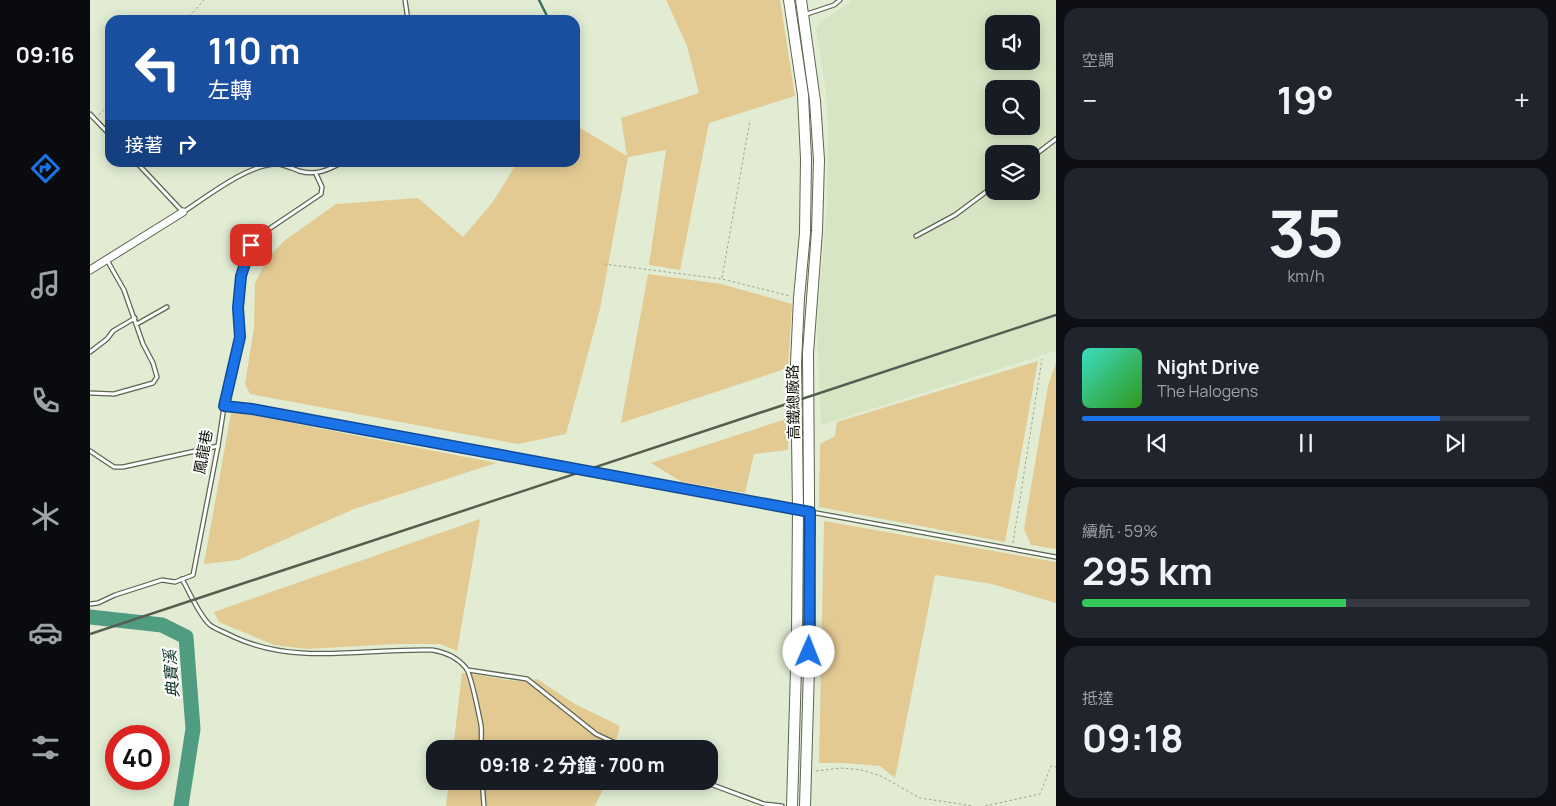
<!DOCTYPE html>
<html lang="zh-TW">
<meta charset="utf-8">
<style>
:root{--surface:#171b24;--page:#20242c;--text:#f1f3f6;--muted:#9ea1a6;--line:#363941;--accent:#1a73e8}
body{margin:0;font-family:Manrope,"Noto Sans TC",sans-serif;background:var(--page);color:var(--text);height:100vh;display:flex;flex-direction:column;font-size:19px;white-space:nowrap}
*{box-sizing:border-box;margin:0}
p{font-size:16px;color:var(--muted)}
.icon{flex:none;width:28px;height:28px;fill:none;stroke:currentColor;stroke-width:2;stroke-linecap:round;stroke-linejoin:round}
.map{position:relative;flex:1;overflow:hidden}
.panel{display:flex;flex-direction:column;gap:8px;padding:8px;background:#0d0f14;width:500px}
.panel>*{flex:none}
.hud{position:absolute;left:15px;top:15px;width:475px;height:152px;border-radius:15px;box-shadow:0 2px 12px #0003;background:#1a4fa0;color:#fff;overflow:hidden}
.tools{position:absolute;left:895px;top:15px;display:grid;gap:10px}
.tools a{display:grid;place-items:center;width:55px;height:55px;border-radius:10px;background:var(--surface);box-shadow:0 2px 12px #0003;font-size:25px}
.speed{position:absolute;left:15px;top:725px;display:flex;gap:10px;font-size:25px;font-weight:700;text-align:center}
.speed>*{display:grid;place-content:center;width:65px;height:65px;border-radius:50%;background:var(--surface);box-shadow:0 2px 12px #0003;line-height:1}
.speed .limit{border:8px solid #d22;background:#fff;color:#111}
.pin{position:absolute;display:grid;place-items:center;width:42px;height:42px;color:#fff;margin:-21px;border-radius:10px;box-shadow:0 2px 8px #0006}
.me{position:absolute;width:55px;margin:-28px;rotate:1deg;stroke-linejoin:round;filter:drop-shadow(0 0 4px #0008)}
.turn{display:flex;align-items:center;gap:18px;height:105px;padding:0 20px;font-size:22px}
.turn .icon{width:65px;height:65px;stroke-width:2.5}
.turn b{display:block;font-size:35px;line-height:42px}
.then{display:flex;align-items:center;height:48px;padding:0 20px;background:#0003;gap:10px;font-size:19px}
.big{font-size:38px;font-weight:700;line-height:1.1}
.panel .widget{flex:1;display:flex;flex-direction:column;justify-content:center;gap:8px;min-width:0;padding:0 18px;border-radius:15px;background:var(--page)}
.panel .dial{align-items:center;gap:0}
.dial b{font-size:65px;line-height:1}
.song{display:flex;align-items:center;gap:15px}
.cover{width:60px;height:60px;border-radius:8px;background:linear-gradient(135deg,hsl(170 70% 55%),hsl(110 70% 35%))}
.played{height:5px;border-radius:2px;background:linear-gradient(90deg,var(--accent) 80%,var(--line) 80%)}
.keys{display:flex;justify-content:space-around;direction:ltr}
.heat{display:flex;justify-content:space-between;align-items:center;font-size:28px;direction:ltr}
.charge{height:8px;border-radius:4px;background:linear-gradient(90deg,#34c759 59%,var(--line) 0)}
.trip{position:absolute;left:336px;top:740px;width:292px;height:50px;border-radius:15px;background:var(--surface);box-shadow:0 2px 12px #0003;font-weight:700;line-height:50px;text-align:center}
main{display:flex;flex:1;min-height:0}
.dock{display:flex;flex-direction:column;width:90px;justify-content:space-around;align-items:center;background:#090b0e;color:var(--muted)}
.dock .icon{width:35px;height:35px}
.dock .selected{color:var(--accent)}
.dock b{font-size:22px;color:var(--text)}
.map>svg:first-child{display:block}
</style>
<main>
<nav class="dock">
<b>09:16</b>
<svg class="icon selected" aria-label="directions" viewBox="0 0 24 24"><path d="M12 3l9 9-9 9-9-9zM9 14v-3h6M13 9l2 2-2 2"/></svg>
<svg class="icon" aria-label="music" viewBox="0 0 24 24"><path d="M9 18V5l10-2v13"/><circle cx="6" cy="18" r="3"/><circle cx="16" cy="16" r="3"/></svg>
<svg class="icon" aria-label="phone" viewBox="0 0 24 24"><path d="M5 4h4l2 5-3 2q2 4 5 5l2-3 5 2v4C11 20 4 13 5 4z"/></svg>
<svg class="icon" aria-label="climate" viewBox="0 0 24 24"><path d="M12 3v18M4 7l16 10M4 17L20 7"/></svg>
<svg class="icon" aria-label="car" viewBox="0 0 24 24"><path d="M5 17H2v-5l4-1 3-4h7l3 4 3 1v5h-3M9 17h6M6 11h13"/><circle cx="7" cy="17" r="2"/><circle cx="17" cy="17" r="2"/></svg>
<svg class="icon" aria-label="filters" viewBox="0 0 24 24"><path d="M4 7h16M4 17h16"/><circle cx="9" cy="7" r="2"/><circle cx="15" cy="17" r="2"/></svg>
</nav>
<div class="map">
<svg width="966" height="806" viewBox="0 0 966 806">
<rect width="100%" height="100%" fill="#e1ecd3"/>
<!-- built -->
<path fill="#d7e5c4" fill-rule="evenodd" d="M 761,0 L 966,0 L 966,351 L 731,425 L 727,330 L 737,200 L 738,124 L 736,93 L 726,28 L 731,22 L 760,2 ZM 904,24 L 941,24 L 941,61 L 904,61 ZM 904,89 L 941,89 L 941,126 L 904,126 ZM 904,154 L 941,154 L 941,191 L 904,191 Z"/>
<!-- green -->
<g fill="#e3ca93">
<polygon points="576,0 690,0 705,96 619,123 590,270 559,265 576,150 538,157 510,309 476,434 428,444 160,394 155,384 164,328 165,283 178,258 194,241 246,204 328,198 373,237 402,203 427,163 485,162 485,125 537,156 531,118 609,93 597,46"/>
<polygon points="558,274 631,284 702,304 698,368 531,423"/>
<polygon points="948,361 915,542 729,507 730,444 745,436 747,422"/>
<polygon points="966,362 966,549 941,545 934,529 958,386"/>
<polygon points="141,413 162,415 406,463 264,509 148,560 114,564"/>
<polygon points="699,418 698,450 664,454 655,493 592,482 561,463"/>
<polygon points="390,519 367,651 350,644 309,644 216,649 184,645 129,622 124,612"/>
<polygon points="734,521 966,562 966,603 902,584 845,575 805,778 790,766 754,763 729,763"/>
<path d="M 372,673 C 397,674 422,685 447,679 L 485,704 L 530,726 L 524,749 L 363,749 Z"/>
<polygon points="359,781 517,781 505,806 356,806"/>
</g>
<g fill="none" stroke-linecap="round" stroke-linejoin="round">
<!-- stream -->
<polyline stroke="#3c725c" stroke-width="2.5" points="449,0 459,20"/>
<!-- river -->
<polyline stroke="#4f9c80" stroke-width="15" points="0,617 72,625 96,637 103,729 91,806"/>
<!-- lane casing -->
<g stroke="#5d6651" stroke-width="5.5">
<g id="lane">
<polyline points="315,0 318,20"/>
<polyline points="714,15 744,5 750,0"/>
<polyline points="0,114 20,135"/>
<polyline points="941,158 966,139"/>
<path d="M 46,162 L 93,212 C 118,196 154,167 184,164 C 192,163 201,168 209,171 C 226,176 238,170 253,162"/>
<polyline points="826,236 865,215 904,186"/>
<polyline points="47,324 77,307"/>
<polyline points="0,352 17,339 23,331 45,318"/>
<polyline points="0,393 24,394 63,383 67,377 63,363 53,344 34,290 17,260"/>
<polyline points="134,407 161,409 707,509"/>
<polyline points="0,451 24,467 33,467 128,446"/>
<polyline points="721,512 966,557"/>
<path d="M 92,579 C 100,593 109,615 120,625 C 127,630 137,633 144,637 C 207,666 275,648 342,650 C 355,652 367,657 376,668 C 381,674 389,715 391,725 C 392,733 391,741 391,749"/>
<polyline points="0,604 8,603 25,595 72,580 85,582 103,575 128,446 134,407 150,337 148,308 151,276 158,252 167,237 231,194 232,187 226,174"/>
<polyline points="378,670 437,679 506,734 538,749"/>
<polyline points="392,781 394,806"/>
<polyline points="612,781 674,804 692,806"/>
</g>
</g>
<!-- street casing -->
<g stroke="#5d6651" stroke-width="9">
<polyline id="street" points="0,270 93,212"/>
</g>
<!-- secondary casing -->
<g stroke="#5d6651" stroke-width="12">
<g id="secondary">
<polyline points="699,0 713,95 716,159 715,233 709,298 706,363 708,509 707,634 702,806"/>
<polyline points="711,0 725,101 729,160 727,231 718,353 720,634 715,806"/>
</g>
</g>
<!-- path -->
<g stroke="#9da592" stroke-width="1" stroke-dasharray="2.5 2.5" stroke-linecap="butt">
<polyline points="96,20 114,0"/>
<polyline points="9,115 20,103"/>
<polyline points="514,264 632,279 700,296"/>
<polyline points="632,278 660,120"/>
<polyline points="923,543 952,359"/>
<polyline points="726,771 751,768 772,770 791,776 830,798 883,806"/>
<polyline points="895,806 950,794 961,766 966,767"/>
</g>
<!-- lane -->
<use href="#lane" stroke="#fff" stroke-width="3"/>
<!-- street -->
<use href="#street" stroke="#fff" stroke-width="7"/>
<!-- secondary -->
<use href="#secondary" stroke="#fff" stroke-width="10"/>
<!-- rail -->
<polyline stroke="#575d4f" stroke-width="2.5" points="0,634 966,315"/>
</g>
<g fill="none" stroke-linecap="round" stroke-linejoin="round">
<!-- route casing -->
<g stroke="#114b97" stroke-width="12">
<polyline id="route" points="161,245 151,276 148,308 150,337 134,406 162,409 720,512 719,652"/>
</g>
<!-- route -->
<use href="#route" stroke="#1a73e8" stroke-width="9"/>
</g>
<g text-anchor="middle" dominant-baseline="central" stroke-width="4" stroke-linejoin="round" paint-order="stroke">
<!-- street labels -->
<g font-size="15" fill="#0e1109" stroke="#fff">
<text transform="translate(703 402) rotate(-91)">高鐵總廠路</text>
<text transform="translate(113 452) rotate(-80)">鳳龍巷</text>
</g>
<!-- water labels -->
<g font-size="16" font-style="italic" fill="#0d3125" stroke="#fff">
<text transform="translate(81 674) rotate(-94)">典寶溪</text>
</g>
</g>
</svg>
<div class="tools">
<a><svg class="icon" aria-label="sound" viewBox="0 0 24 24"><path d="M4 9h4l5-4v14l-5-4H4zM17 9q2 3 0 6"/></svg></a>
<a><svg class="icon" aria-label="search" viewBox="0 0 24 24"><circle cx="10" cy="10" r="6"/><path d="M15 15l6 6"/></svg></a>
<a><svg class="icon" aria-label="layers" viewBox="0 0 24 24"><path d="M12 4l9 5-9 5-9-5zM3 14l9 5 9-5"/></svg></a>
</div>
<div class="speed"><div class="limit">40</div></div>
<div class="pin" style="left:161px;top:245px;background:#d93025"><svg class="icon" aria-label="arrive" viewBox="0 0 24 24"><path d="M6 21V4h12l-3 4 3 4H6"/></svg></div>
<svg class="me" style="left:719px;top:652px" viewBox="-20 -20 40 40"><circle r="19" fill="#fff"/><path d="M0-13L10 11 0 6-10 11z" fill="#1a73e8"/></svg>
<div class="trip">09:18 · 2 分鐘 · 700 m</div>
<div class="hud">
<div class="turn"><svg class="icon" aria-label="left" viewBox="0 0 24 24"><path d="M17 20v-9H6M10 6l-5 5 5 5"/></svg><div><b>110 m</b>左轉</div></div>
<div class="then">接著<svg class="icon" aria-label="right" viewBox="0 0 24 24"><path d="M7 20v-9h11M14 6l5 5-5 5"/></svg></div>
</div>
</div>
<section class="panel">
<div class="widget"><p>空調</p>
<div class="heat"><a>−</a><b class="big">19°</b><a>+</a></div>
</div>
<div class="widget dial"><b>35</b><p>km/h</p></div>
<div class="widget">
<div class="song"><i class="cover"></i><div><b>Night Drive</b><p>The Halogens</p></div></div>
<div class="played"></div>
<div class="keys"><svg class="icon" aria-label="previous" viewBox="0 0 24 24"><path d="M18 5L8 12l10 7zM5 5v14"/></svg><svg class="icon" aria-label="pause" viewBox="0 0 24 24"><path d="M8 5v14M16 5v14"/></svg><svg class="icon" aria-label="next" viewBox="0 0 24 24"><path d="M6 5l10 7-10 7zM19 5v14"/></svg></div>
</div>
<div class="widget"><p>續航 · 59%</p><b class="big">295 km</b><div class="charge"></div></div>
<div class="widget"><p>抵達</p><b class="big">09:18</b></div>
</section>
</main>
